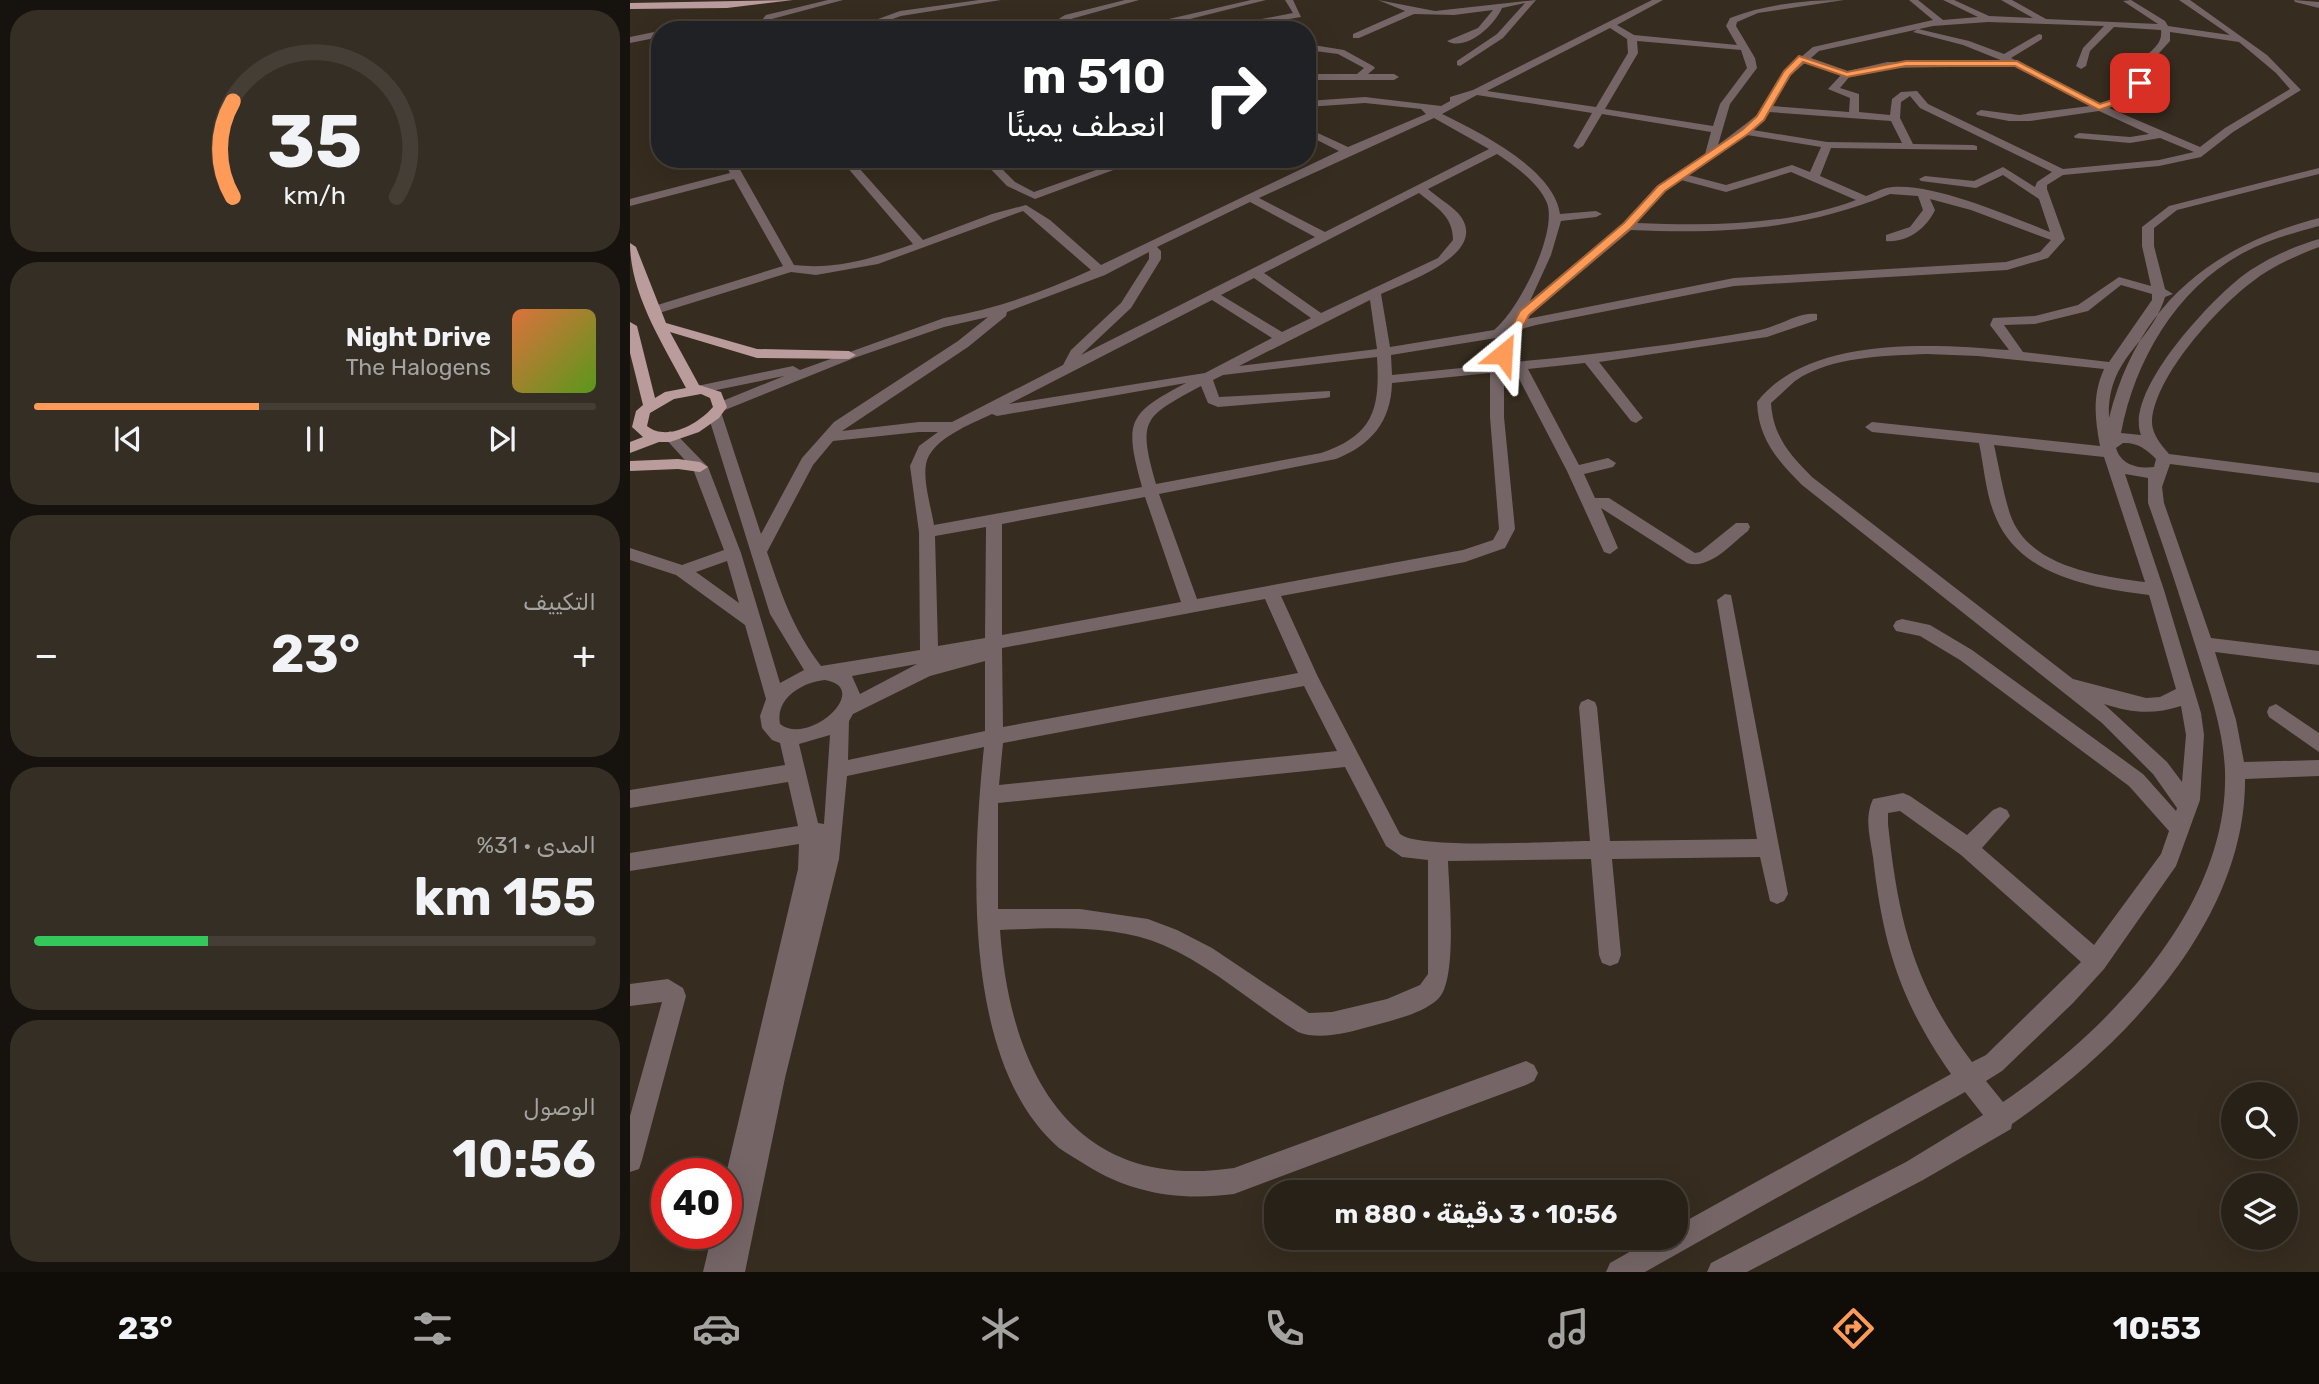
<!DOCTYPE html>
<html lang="ar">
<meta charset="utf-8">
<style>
:root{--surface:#282117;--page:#342e24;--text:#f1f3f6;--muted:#a5a3a1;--line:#443e36;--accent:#fe9b58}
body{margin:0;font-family:Rubik,Vazirmatn,sans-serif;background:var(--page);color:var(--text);direction:rtl;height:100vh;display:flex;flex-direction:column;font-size:26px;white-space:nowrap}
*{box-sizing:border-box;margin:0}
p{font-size:23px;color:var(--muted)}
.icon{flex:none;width:38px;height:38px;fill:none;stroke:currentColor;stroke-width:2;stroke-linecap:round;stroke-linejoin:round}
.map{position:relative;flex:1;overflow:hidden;direction:ltr}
.side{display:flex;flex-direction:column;gap:10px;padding:10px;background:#16120d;width:630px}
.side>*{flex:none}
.hud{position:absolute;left:21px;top:21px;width:665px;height:147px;border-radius:28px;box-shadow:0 7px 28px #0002,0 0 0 2px var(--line);direction:rtl;background:#202124;color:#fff;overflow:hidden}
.buttons{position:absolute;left:1591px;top:1082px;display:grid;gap:14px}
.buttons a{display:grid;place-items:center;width:77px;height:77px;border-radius:50%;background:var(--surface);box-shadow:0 7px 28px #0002,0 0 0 2px var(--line);font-size:35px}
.speed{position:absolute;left:21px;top:1158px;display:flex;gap:14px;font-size:35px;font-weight:700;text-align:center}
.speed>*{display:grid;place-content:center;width:91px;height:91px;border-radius:50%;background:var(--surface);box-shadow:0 7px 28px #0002,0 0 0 2px var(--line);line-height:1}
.speed .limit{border:10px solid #d22;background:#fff;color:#111}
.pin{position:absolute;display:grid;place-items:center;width:60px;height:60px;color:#fff;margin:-30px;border-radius:14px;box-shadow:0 4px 10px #0006}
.me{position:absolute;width:77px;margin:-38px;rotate:27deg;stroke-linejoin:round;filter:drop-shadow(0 0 5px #0008)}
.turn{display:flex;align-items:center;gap:24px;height:147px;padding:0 35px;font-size:32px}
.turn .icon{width:91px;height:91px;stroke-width:2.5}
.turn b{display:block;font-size:49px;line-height:60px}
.big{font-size:52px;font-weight:700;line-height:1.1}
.side .tile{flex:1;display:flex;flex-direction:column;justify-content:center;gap:10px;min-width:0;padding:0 24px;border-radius:28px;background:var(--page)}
.side .dial{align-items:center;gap:0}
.dial svg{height:182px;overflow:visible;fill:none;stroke:var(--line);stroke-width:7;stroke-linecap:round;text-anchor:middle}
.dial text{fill:var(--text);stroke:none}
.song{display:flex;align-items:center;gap:21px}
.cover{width:84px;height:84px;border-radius:10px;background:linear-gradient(135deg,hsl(20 70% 55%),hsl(90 70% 35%))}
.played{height:7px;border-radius:4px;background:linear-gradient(90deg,var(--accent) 40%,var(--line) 40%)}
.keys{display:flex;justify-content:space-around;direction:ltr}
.heat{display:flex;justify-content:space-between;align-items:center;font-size:38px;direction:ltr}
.charge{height:10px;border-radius:5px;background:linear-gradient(90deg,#34c759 31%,var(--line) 0)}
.trip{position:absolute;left:634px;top:1180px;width:424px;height:70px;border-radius:28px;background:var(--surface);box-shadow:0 7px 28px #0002,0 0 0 2px var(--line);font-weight:700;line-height:70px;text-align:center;direction:rtl}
.tabs{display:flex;height:112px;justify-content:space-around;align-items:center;background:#100d09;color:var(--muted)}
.tabs .icon{width:49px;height:49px}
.tabs .on{color:var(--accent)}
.tabs b{font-size:32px;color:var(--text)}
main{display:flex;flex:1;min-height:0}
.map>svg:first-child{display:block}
</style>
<main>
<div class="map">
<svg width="1689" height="1272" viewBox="0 0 1689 1272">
<rect width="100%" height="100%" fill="#362c1f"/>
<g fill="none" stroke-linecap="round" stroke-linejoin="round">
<!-- minor -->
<g fill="#756566" fill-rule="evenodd">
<polygon points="198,0 213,0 142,19 145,30 136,30 132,20 136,15"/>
<polygon points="349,0 371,0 271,16 232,30 218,30 270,11"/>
<polygon points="495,0 509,0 441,19 422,30 411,30 435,15"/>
<polygon points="621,0 636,0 532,26 529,30 520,30 526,22"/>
<polygon points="655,0 663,0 671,17 596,30 585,28 663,13"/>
<path d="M 748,0 L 805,11 L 906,0 L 873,38 L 830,66 L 827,65 L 827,61 L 867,34 L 895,3 L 872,8 C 865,25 836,52 817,41 L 848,28 L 863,10 L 824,15 L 784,14 L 729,38 L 723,38 L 723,34 L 775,11 Z"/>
<path d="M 1022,0 L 1033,0 L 987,25 L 1004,35 L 1107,45 L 1096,26 L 1100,18 C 1136,4 1176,0 1214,0 L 1128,13 L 1107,22 L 1106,26 L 1125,58 L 1127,68 L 1100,104 L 1088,145 L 1126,116 L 1154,71 L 1183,47 L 1303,20 L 1279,0 L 1288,0 L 1313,20 L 1348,17 L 1313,0 L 1324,0 L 1359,16 L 1403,18 L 1371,0 L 1382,0 L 1416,19 L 1528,24 L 1493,1 L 1501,0 L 1535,21 L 1538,26 L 1600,35 L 1549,0 L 1560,0 L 1637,55 L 1671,90 L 1603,132 L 1571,157 L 1529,166 L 1433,175 L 1417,185 L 1417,189 L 1435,239 L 1418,258 L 1377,270 L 1104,286 L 906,325 L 888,330 L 887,334 L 880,335 L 874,363 C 960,355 1046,345 1130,330 C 1148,327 1169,311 1187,314 L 1187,320 L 1137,337 L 969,362 L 1013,418 L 1006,423 L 1001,421 L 955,363 L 898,369 L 949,465 L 978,458 L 986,463 L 983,467 L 954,474 L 965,498 L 979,498 L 1065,553 L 1070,552 L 1106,523 L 1118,523 L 1120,527 L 1118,531 C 1101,544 1080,570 1057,563 L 971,508 L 988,548 L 980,554 L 974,552 L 937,471 L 885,371 L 874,372 L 874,417 L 885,529 L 875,548 L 835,562 L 651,596 L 688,677 L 770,834 C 789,850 927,841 960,841 L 949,707 L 951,702 L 958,699 L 965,702 L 967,707 L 980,841 L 1127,839 L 1087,600 L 1095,594 L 1101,595 L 1158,894 L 1154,901 L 1147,904 L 1140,901 L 1130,857 L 982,859 L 991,955 L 988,963 L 980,966 L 972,963 L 969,955 L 961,859 L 818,861 C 819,890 828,981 808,999 C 792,1014 763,1020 742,1026 C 720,1032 690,1041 668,1032 C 623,1004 582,966 533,945 C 483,924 423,928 370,930 C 380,1072 442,1192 604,1168 L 896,1061 L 904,1065 L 908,1073 L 904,1081 L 896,1085 L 604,1194 C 551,1201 502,1194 456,1165 C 447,1159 437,1154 429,1148 C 331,1063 342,863 354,747 L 217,776 L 209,859 L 155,1078 L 115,1272 L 73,1272 L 82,1234 L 96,1234 L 96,1174 L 168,869 L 169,844 L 0,871 L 0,853 L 168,826 L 158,782 L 0,808 L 0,790 L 155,765 L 150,743 L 142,740 L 132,728 L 130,716 L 136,699 L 115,625 L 46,575 L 0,560 L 0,548 L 52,565 L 94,550 L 63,469 L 33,436 L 40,431 L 45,433 L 78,467 L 111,553 L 150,683 L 174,670 L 140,614 L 78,415 L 85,410 L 92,415 L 131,534 L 172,458 L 204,422 L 328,341 L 358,317 L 314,327 L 224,358 L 90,412 L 85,410 L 85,404 L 154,376 L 72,393 L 65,389 L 67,386 L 163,366 L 170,370 L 314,318 C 365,309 414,292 461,270 L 393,211 L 248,264 L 186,275 L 161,272 L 26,314 L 21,313 L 21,307 L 153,266 L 104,179 L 0,206 L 0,199 L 100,173 L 93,159 L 104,159 L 164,265 C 206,270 244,258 283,244 L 210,159 L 221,159 L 293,240 L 362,214 L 396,205 L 420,220 L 471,265 L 709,151 L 677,135 L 677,128 L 718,147 L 796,114 L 791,109 L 735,103 L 677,107 L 677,101 L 735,97 L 811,106 L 820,101 L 820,97 L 843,90 ZM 1358,22 L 1474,26 L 1453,48 L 1446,66 L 1451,69 L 1456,66 L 1460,51 L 1484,27 L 1531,30 C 1533,47 1518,50 1511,63 C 1506,71 1506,81 1500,90 L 1471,104 L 1381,58 L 1412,39 L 1412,35 L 1409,34 L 1374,54 L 1339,41 L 1288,29 L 1283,32 L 1333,45 L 1373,61 L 1257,62 L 1218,71 L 1181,58 L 1189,51 L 1303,26 ZM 980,28 L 997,39 L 998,53 L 966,107 L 857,91 ZM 1540,32 L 1609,42 L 1646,73 L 1660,89 L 1595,128 L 1570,147 L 1479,108 L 1508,94 L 1520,63 L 1540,41 ZM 1007,41 L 1111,50 L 1117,68 L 1090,104 L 1083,126 L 975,109 L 1008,53 ZM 1176,62 L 1211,75 L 1198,89 L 1220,98 L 1219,112 L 1142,106 L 1161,75 ZM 1384,66 L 1460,106 L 1389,115 L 1351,110 L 1346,113 L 1347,115 L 1379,121 L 1400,121 L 1469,111 L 1519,134 L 1500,137 L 1449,133 L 1444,136 L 1445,138 L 1500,143 L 1530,138 L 1564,152 L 1529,160 L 1433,169 L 1298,104 L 1287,91 L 1271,92 L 1262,99 L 1260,115 L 1229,112 L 1229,94 L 1210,88 L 1220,76 L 1257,68 ZM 847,95 L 962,113 L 943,146 L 948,149 L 953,146 L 972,114 L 1081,132 L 1075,154 L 1027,186 L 994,223 L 900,301 L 921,255 L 931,221 L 966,217 L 972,214 L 966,211 L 930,214 C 924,169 849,132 812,114 ZM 1280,96 L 1290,108 L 1422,172 L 1407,182 L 1405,187 L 1373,167 L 1344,181 L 1295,176 L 1289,179 L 1291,181 L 1346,188 L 1373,175 L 1409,199 L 1420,232 C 1382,217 1296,179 1256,188 C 1249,190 1242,194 1236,196 L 1190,176 L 1201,148 L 1347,150 L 1347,146 L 1343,145 L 1283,144 L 1270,118 L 1271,102 ZM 1139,112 L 1261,121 L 1272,143 L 1197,142 L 1123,130 ZM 804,118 L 859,149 L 695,232 L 629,198 ZM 1117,135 L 1191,147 L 1180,172 L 1162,165 L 1096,185 L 1058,175 ZM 867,154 C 884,165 909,183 917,203 C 928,234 887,312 864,330 L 760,347 L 751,294 C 776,282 863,253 828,213 C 819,204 807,197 798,189 ZM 1161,172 L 1226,200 C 1156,226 1081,226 1007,223 L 1035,190 L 1051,180 L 1096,192 ZM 789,193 C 807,208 823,216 823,240 L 808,258 L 691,313 L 634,273 ZM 1260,194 L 1288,196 L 1293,210 L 1280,227 L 1256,235 L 1256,241 C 1277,243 1296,229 1305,210 L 1300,199 L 1341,210 L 1421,240 L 1410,252 L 1376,262 L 1104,278 L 887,321 L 891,316 L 899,316 L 1001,230 C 1094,234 1173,230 1260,194 ZM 620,202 L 685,237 L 451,355 L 501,308 L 531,259 L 531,251 L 527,247 ZM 519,252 L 519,259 L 491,303 L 441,350 L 433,365 L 322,422 L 289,422 L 212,431 L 338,347 L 376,316 L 377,312 L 475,275 ZM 624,278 L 681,318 L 652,332 L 591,295 ZM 582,300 L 642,338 L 575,373 L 379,404 ZM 740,300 L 747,349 L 609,366 ZM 866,338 L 861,365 L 762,375 L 761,355 ZM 747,357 C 750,407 745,435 691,453 L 526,484 C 507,418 514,417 571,386 L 578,403 L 588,407 L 695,398 L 700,397 L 700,391 L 589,397 L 583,380 L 593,375 ZM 860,373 L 860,417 L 869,529 L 863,540 L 833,550 L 567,599 L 529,494 L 706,459 C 741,445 761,422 762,383 ZM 556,383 C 497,414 494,421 512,487 L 304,525 C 301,507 293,481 296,464 C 301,439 341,424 362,414 L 367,416 ZM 289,432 L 308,432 L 289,446 L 280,466 L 289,532 L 290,650 L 191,666 C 163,629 152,596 137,552 L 183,465 L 203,441 ZM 515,497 L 551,602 L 372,635 L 372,524 ZM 356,527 L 355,638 L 308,646 L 305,536 ZM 97,561 L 109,603 L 66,572 ZM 635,599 L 668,673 L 373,727 L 372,648 ZM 355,661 L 355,731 L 218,760 L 219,721 L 223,714 L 300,676 ZM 287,664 L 230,694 L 222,676 ZM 195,680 C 243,688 179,747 150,724 C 145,698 173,682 195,680 ZM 674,686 L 707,751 L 369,785 L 373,743 ZM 200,735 L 194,824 L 188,823 L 169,744 ZM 715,767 L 756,846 L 772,857 L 798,860 L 798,974 L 790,985 L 757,999 L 702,1012 L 679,1013 L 582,948 L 547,930 L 518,919 L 450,909 L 368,909 L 368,803 Z"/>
<polygon points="1664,0 1689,2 1689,8 1665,2"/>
<polygon points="29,31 30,37 0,43 0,37"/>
<polygon points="677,44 714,50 743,66 745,68 738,74 764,74 769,77 764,80 677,80 677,74 727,74 734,68 708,54 677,50"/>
<polygon points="351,159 362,159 385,182 404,192 497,159 513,159 405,199 377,186"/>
<path d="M 1689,168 L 1689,174 L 1547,210 L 1524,228 L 1524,246 L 1535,289 L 1543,294 L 1535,297 C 1520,346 1477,356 1479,418 C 1508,304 1580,247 1689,218 L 1689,226 C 1663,233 1637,240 1613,253 C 1546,289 1505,360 1491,433 L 1511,435 C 1494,392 1579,302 1611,277 C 1633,260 1662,247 1689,239 L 1689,247 C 1666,256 1642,266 1622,282 C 1587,308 1526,375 1522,420 C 1521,433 1531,445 1539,454 L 1689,473 L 1689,483 L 1540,464 L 1532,487 L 1534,503 L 1581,638 L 1689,651 L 1689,665 L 1585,652 L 1606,720 L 1614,762 L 1689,760 L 1689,776 L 1615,779 C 1616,922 1492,1048 1382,1124 L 1381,1129 L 1293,1180 L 1117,1272 L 1077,1272 L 1081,1263 L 1276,1162 L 1353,1115 L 1335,1092 L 1015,1272 L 976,1272 L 980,1263 L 1026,1237 L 1045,1237 L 1045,1227 L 1321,1074 C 1270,1001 1253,945 1243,857 C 1240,837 1234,818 1243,799 L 1273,793 L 1280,796 L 1337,835 L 1363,810 L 1370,807 L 1377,810 L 1380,816 L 1352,848 L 1464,945 L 1531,854 L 1539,831 L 1499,786 L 1330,660 L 1290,636 L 1266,631 L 1263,626 L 1266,621 L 1272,619 L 1300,625 L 1342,650 L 1513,774 L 1546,811 L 1547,808 L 1523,774 L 1472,723 L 1172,485 C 1147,460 1128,438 1127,402 C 1179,335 1303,344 1379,350 L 1360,325 L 1363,318 L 1405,316 L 1448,305 L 1489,277 L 1521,286 L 1512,246 L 1512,227 L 1539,206 ZM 1491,285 L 1522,294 L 1522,300 L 1479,362 L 1393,352 L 1374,325 L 1405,324 L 1458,311 ZM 1297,354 L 1348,356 L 1474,369 C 1462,396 1465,419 1470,446 L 1242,422 L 1235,427 L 1242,432 L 1349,443 C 1354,467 1356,496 1366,518 C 1391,577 1463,588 1519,595 L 1546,689 L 1530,697 L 1516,698 L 1443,679 L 1182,477 C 1160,455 1143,436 1141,403 C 1149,396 1157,388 1165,381 C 1201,356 1255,356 1297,354 ZM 1493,443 C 1506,442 1517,449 1526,459 L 1524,467 C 1508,469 1491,465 1486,448 ZM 1364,445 L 1474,457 L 1515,582 C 1469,576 1398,567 1380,514 C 1373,492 1369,467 1364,445 ZM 1495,474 L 1518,478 L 1518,503 C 1536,553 1552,603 1568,654 C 1580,692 1594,732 1595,772 C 1599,908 1477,1031 1373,1102 L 1356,1081 L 1372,1071 L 1443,1003 L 1474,969 L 1546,866 L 1570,800 L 1574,735 L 1571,713 L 1534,590 ZM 1474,704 C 1502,713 1523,715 1551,706 L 1556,735 L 1552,782 L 1537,762 ZM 1270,811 L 1331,855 L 1451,962 L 1356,1055 L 1342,1062 C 1283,985 1268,918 1258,824 L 1258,813 Z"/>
<polygon points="1646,704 1689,733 1689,752 1639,717 1637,712 1639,707"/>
<polygon points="38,979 53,988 56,996 12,1160 9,1169 0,1172 0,1116 32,1002 0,1006 0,984"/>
</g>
<!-- major -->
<g fill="#bb9c9d" fill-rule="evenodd">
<polygon points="163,0 97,8 0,9 0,3"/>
<path d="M 0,243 L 6,247 L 36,323 L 127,349 L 219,351 L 226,355 L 219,359 L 127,358 L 40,332 L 69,385 L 91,392 L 97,407 L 89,418 L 69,432 L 40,442 L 29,442 L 0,453 L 0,442 L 13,437 L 2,427 L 6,411 L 13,405 L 0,353 L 0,322 L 7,326 L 25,398 L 35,392 L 56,388 C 33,344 0,294 0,243 ZM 71,394 L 80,398 L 83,407 C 68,424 37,442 17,426 L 20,413 L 44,399 Z"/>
<polygon points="48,459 70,462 78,467 70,472 48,469 0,471 0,461"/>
</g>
</g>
<!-- route -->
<polygon fill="#fe9b58" stroke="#a56539" stroke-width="2" points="1169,56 1217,72 1276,61 1387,61 1470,104 1495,96 1506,81 1514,83 1501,99 1469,110 1385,66 1276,66 1217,77 1173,62 1160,75 1134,120 1118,134 1035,191 1001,228 899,315 877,356 869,356 867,354 890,311 994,223 1028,186 1112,130 1127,116 1154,71"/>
</svg>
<div class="buttons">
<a><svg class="icon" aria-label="search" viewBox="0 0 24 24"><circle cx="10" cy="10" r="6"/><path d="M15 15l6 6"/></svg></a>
<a><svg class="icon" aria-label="layers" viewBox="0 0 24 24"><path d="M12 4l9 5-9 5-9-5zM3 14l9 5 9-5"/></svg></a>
</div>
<div class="speed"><div class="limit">40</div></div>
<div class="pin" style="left:1510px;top:83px;background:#d93025"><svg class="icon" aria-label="arrive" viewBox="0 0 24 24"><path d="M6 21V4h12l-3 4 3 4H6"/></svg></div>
<svg class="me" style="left:873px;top:354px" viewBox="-20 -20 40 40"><path d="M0-17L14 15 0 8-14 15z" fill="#fe9b58" stroke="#fff" stroke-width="4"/></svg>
<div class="trip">10:56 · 3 دقيقة · 880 m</div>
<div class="hud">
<div class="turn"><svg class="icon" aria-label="right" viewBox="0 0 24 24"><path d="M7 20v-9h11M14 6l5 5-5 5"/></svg><div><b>510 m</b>انعطف يمينًا</div></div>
</div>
</div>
<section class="side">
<div class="tile dial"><svg viewBox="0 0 100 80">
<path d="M14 69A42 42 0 1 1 86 69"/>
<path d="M14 69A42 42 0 0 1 14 27" stroke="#fe9b58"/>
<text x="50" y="56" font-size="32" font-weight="700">35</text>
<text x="50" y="72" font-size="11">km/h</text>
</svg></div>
<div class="tile">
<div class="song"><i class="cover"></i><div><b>Night Drive</b><p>The Halogens</p></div></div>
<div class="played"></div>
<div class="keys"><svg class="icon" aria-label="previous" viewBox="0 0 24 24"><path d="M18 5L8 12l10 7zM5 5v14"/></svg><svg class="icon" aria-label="pause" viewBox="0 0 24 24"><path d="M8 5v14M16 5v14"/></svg><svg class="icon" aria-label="next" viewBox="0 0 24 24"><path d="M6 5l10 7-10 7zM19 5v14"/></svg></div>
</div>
<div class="tile"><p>التكييف</p>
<div class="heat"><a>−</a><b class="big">23°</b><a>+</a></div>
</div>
<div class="tile"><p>المدى · 31%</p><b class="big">155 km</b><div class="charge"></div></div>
<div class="tile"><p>الوصول</p><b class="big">10:56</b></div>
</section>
</main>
<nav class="tabs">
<b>10:53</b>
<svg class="icon on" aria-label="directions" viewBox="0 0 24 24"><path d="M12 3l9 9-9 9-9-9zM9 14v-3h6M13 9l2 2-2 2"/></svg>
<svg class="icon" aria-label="music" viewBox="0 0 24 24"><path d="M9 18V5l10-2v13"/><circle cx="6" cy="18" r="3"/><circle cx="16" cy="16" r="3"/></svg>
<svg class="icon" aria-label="phone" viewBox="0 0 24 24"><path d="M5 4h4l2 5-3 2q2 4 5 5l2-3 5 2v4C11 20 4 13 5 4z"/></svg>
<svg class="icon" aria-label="climate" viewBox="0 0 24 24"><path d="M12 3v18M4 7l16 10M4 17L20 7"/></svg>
<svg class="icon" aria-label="car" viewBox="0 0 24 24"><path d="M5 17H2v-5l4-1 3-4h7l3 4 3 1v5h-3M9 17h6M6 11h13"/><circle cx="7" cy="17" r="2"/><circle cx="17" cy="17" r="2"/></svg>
<svg class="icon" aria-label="filters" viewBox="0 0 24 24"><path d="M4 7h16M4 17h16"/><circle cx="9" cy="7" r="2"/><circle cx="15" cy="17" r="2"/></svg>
<b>23°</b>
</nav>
